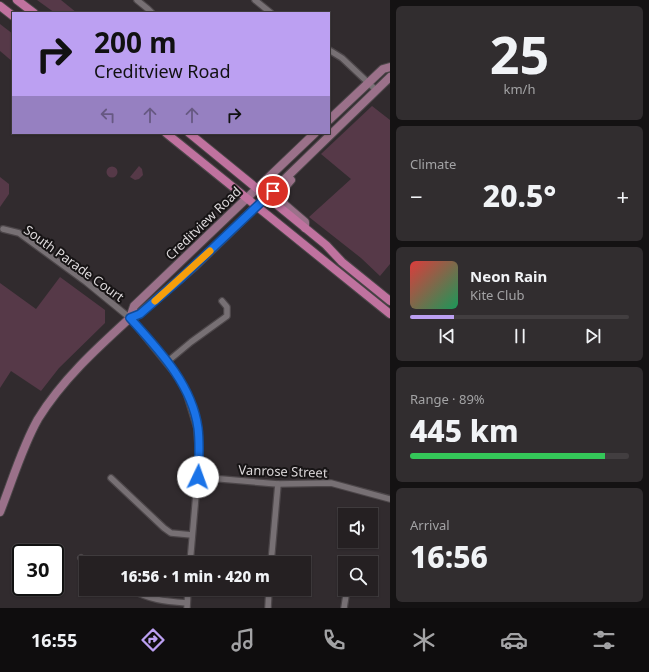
<!DOCTYPE html>
<meta charset="utf-8">
<style>
:root{--surface:#252022;--page:#312d2f;--text:#f1f3f6;--muted:#a3a3a5;--line:#423e40;--accent:#bca0f2}
body{margin:0;font-family:"Noto Sans",sans-serif;background:var(--page);color:var(--text);height:100vh;display:flex;flex-direction:column;font-size:15px;white-space:nowrap}
*{box-sizing:border-box;margin:0}
p{font-size:13px;color:var(--muted)}
.icon{flex:none;width:22px;height:22px;fill:none;stroke:currentColor;stroke-width:2;stroke-linecap:round;stroke-linejoin:round}
.map{position:relative;flex:1;overflow:hidden}
.details{display:flex;flex-direction:column;gap:6px;padding:6px;background:#141213;width:259px}
.details>*{flex:none}
.hud{position:absolute;left:12px;top:12px;width:318px;height:122px;border-radius:0px;box-shadow:0 1px 3px #0004,0 0 0 1px var(--line);background:#bca0f2;color:#111;overflow:hidden}
.fabs{position:absolute;left:338px;top:508px;display:grid;gap:8px}
.fabs a{display:grid;place-items:center;width:40px;height:40px;border-radius:0px;background:var(--surface);box-shadow:0 1px 3px #0004,0 0 0 1px var(--line);font-size:20px}
.speed{position:absolute;left:12px;top:544px;display:flex;gap:8px;font-size:20px;font-weight:700;text-align:center}
.speed>*{display:grid;place-content:center;width:52px;height:52px;border-radius:50%;background:var(--surface);box-shadow:0 1px 3px #0004,0 0 0 1px var(--line);line-height:1}
.speed .limit{border:2px solid #111;border-radius:6px;background:#fff;color:#111}
.pin{position:absolute;display:grid;place-items:center;width:34px;height:34px;color:#fff;margin:-17px;border:2px solid #fff;border-radius:50%;box-shadow:0 1px 4px #0007}
.me{position:absolute;width:44px;margin:-22px;rotate:3deg;stroke-linejoin:round;filter:drop-shadow(0 0 3px #0008)}
.turn{display:flex;align-items:center;gap:14px;height:84px;padding:0 16px;font-size:18px}
.turn .icon{width:52px;height:52px;stroke-width:2.5}
.turn b{display:block;font-size:28px;line-height:34px}
.lanes{display:flex;align-items:center;height:38px;padding:0 16px;background:#0003;justify-content:center;gap:20px;direction:ltr}
.lanes .off{opacity:.35}
.big{font-size:30px;font-weight:800;line-height:1.1}
.details .card{flex:1;display:flex;flex-direction:column;justify-content:center;gap:6px;min-width:0;padding:0 14px;border-radius:6px;background:var(--page)}
.details .dial{align-items:center;gap:0}
.dial b{font-size:52px;line-height:1}
.song{display:flex;align-items:center;gap:12px}
.cover{width:48px;height:48px;border-radius:6px;background:linear-gradient(135deg,hsl(0 70% 55%),hsl(150 70% 35%))}
.played{height:4px;border-radius:2px;background:linear-gradient(90deg,var(--accent) 20%,var(--line) 20%)}
.keys{display:flex;justify-content:space-around;direction:ltr}
.heat{display:flex;justify-content:space-between;align-items:center;font-size:22px;direction:ltr}
.charge{height:6px;border-radius:3px;background:linear-gradient(90deg,#34c759 89%,var(--line) 0)}
.trip{position:absolute;left:79px;top:556px;width:232px;height:40px;border-radius:0px;background:var(--surface);box-shadow:0 1px 3px #0004,0 0 0 1px var(--line);font-weight:800;line-height:40px;text-align:center}
.tab-bar{display:flex;height:64px;justify-content:space-around;align-items:center;background:#0f0d0e;color:var(--muted)}
.tab-bar .icon{width:28px;height:28px}
.tab-bar .on{color:var(--accent)}
.tab-bar b{font-size:18px;color:var(--text)}
main{display:flex;flex:1;min-height:0}
.map>svg:first-child{display:block}
</style>
<main>
<div class="map">
<svg width="390" height="608" viewBox="0 0 390 608">
<rect width="100%" height="100%" fill="#312b2e"/>
<!-- green -->
<g fill="#563948">
<polygon points="37,0 61,0 77,13 55,13"/>
<polygon points="0,24 13,34 13,62 0,51"/>
<polygon points="372,106 390,120 390,264 380,276 361,258 309,217 351,179 321,154"/>
<polygon points="139,166 142,169 143,175 139,179 135,180 130,177"/>
<circle cx="112" cy="172" r="5.5"/>
<polygon points="0,177 9,184 9,194 0,207"/>
<polygon points="60,277 105,310 105,323 59,368 41,391 11,371 0,388 0,283 36,309"/>
</g>
<g fill="none" stroke-linecap="round" stroke-linejoin="round">
<!-- street casing -->
<g stroke="#4c4649" stroke-width="8">
<g id="street">
<polyline points="137,0 148,9 152,13"/>
<polyline points="255,0 271,13"/>
<polyline points="329,50 342,58 376,90"/>
<polyline points="3,229 19,233 86,282 130,318 177,376 186,392 197,428 199,460 190,563"/>
<polyline points="167,362 191,342 227,316 227,307 222,301"/>
<polyline points="198,477 278,484 331,483 390,499"/>
<polyline points="111,478 164,528 171,533 192,535"/>
<polyline points="81,558 86,565"/>
<polyline points="271,563 278,484"/>
<path d="M 129,589 C 152,600 162,601 187,603"/>
<polyline points="187,608 188,589"/>
<polyline points="268,608 269,589"/>
<polyline points="344,608 347,589"/>
</g>
</g>
<!-- secondary casing -->
<g stroke="#4c4649" stroke-width="10">
<g id="secondary">
<polyline points="329,120 383,69 390,67"/>
<path d="M 291,180 C 284,187 281,194 284,204 L 305,222 L 305,228"/>
<polyline points="130,318 134,306 315,133"/>
<path d="M 0,512 C 12,482 22,447 38,419 C 62,380 96,349 130,318 L 140,313 L 195,266 L 390,77"/>
</g>
</g>
<!-- primary casing -->
<g stroke="#4c4649" stroke-width="10">
<g id="primary">
<polyline points="17,0 34,13"/>
<polyline points="0,6 13,16"/>
<polyline points="166,133 390,314"/>
<polyline points="189,133 326,245 342,262 390,301"/>
</g>
</g>
<!-- street -->
<use href="#street" stroke="#777074" stroke-width="5.5"/>
<!-- secondary -->
<use href="#secondary" stroke="#9b718a" stroke-width="8"/>
<!-- primary -->
<use href="#primary" stroke="#c0729f" stroke-width="8"/>
</g>
<g fill="none" stroke-linecap="round" stroke-linejoin="round">
<!-- route casing -->
<g stroke="#114b97" stroke-width="10">
<path id="route" d="M 198,477 C 199,461 200,444 198,428 C 192,384 158,349 130,318 L 140,314 L 179,280 L 273,191"/>
</g>
<!-- route -->
<use href="#route" stroke="#1a73e8" stroke-width="7"/>
<!-- slow -->
<polyline stroke="#f59e0b" stroke-width="7" points="155,301 210,251"/>
</g>
<g text-anchor="middle" dominant-baseline="central" stroke-width="4" stroke-linejoin="round" paint-order="stroke">
<!-- street labels -->
<g font-size="13" fill="#ddd9db" stroke="#171415">
<text transform="translate(203 223) rotate(-44)">Creditview Road</text>
<text transform="translate(74 263) rotate(36)">South Parade Court</text>
<text transform="translate(283 471) rotate(2)">Vanrose Street</text>
</g>
</g>
</svg>
<div class="fabs">
<a><svg class="icon" aria-label="sound" viewBox="0 0 24 24"><path d="M4 9h4l5-4v14l-5-4H4zM17 9q2 3 0 6"/></svg></a>
<a><svg class="icon" aria-label="search" viewBox="0 0 24 24"><circle cx="10" cy="10" r="6"/><path d="M15 15l6 6"/></svg></a>
</div>
<div class="speed"><div class="limit">30</div></div>
<div class="pin" style="left:273px;top:191px;background:#d93025"><svg class="icon" aria-label="arrive" viewBox="0 0 24 24"><path d="M6 21V4h12l-3 4 3 4H6"/></svg></div>
<svg class="me" style="left:198px;top:477px" viewBox="-20 -20 40 40"><circle r="19" fill="#fff"/><path d="M0-13L10 11 0 6-10 11z" fill="#1a73e8"/></svg>
<div class="trip">16:56 · 1 min · 420 m</div>
<div class="hud">
<div class="turn"><svg class="icon" aria-label="right" viewBox="0 0 24 24"><path d="M7 20v-9h11M14 6l5 5-5 5"/></svg><div><b>200 m</b>Creditview Road</div></div>
<div class="lanes"><svg class="icon off" aria-label="left" viewBox="0 0 24 24"><path d="M17 20v-9H6M10 6l-5 5 5 5"/></svg><svg class="icon off" aria-label="ahead" viewBox="0 0 24 24"><path d="M12 20V5M6 11l6-6 6 6"/></svg><svg class="icon off" aria-label="ahead" viewBox="0 0 24 24"><path d="M12 20V5M6 11l6-6 6 6"/></svg><svg class="icon" aria-label="right" viewBox="0 0 24 24"><path d="M7 20v-9h11M14 6l5 5-5 5"/></svg></div>
</div>
</div>
<section class="details">
<div class="card dial"><b>25</b><p>km/h</p></div>
<div class="card"><p>Climate</p>
<div class="heat"><a>−</a><b class="big">20.5°</b><a>+</a></div>
</div>
<div class="card">
<div class="song"><i class="cover"></i><div><b>Neon Rain</b><p>Kite Club</p></div></div>
<div class="played"></div>
<div class="keys"><svg class="icon" aria-label="previous" viewBox="0 0 24 24"><path d="M18 5L8 12l10 7zM5 5v14"/></svg><svg class="icon" aria-label="pause" viewBox="0 0 24 24"><path d="M8 5v14M16 5v14"/></svg><svg class="icon" aria-label="next" viewBox="0 0 24 24"><path d="M6 5l10 7-10 7zM19 5v14"/></svg></div>
</div>
<div class="card"><p>Range · 89%</p><b class="big">445 km</b><div class="charge"></div></div>
<div class="card"><p>Arrival</p><b class="big">16:56</b></div>
</section>
</main>
<nav class="tab-bar">
<b>16:55</b>
<svg class="icon on" aria-label="directions" viewBox="0 0 24 24"><path d="M12 3l9 9-9 9-9-9zM9 14v-3h6M13 9l2 2-2 2"/></svg>
<svg class="icon" aria-label="music" viewBox="0 0 24 24"><path d="M9 18V5l10-2v13"/><circle cx="6" cy="18" r="3"/><circle cx="16" cy="16" r="3"/></svg>
<svg class="icon" aria-label="phone" viewBox="0 0 24 24"><path d="M5 4h4l2 5-3 2q2 4 5 5l2-3 5 2v4C11 20 4 13 5 4z"/></svg>
<svg class="icon" aria-label="climate" viewBox="0 0 24 24"><path d="M12 3v18M4 7l16 10M4 17L20 7"/></svg>
<svg class="icon" aria-label="car" viewBox="0 0 24 24"><path d="M5 17H2v-5l4-1 3-4h7l3 4 3 1v5h-3M9 17h6M6 11h13"/><circle cx="7" cy="17" r="2"/><circle cx="17" cy="17" r="2"/></svg>
<svg class="icon" aria-label="filters" viewBox="0 0 24 24"><path d="M4 7h16M4 17h16"/><circle cx="9" cy="7" r="2"/><circle cx="15" cy="17" r="2"/></svg>
</nav>
